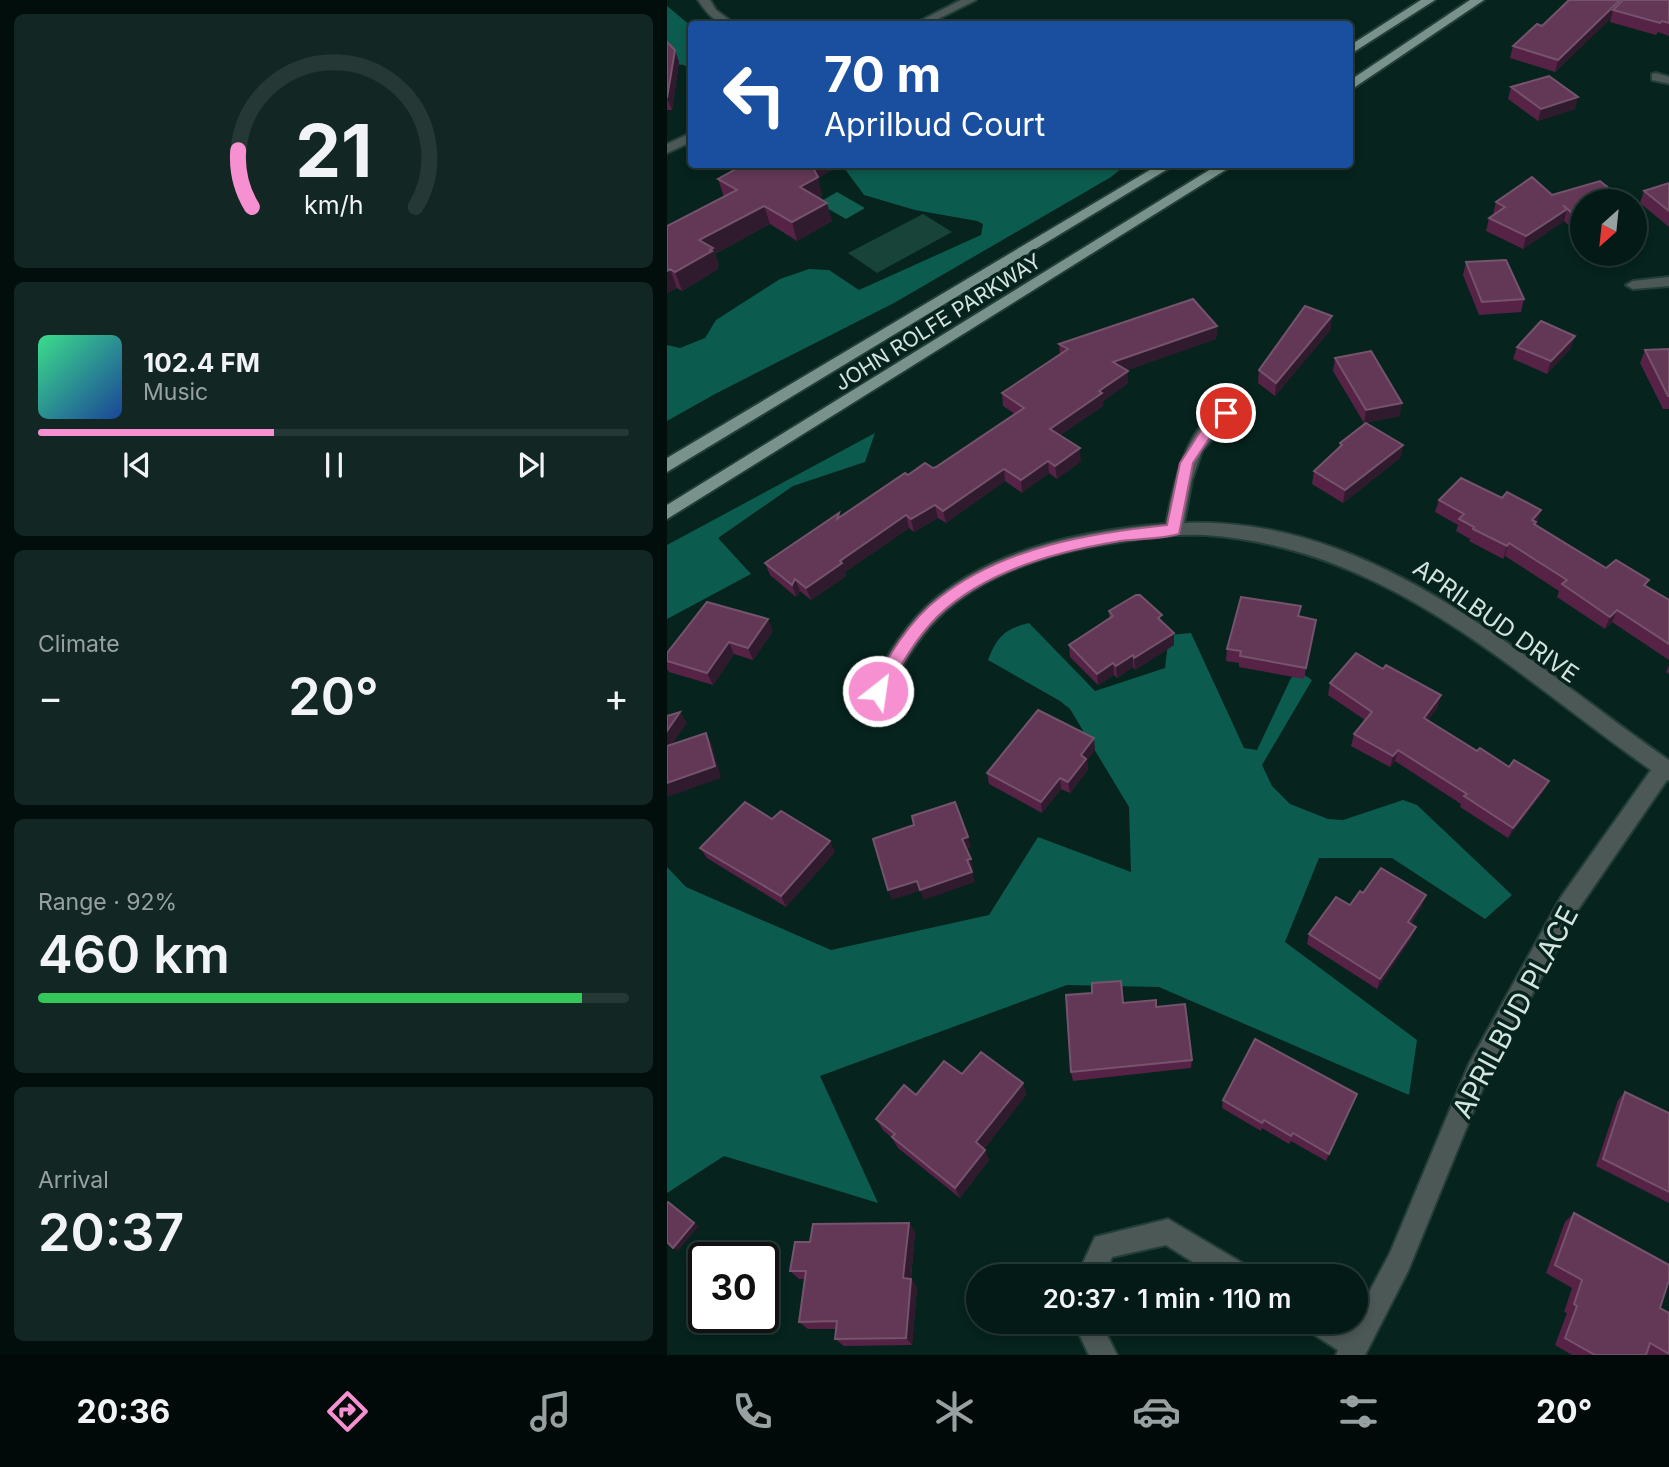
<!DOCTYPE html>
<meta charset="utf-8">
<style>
:root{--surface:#041a16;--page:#122723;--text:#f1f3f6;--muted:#97a1a1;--line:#253835;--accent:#f690d0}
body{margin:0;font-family:Inter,sans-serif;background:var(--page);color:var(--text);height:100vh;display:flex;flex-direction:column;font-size:26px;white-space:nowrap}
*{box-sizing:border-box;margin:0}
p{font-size:23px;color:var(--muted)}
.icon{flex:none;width:38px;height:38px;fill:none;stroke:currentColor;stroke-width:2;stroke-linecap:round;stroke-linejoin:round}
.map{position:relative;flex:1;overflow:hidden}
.drawer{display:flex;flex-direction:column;gap:14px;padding:14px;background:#020e0c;width:667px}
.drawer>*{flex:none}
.guide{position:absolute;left:21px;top:21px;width:665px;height:147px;border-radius:7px;box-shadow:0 4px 10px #0003,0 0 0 2px var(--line);background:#1a4fa0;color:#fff;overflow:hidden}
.needle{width:46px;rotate:207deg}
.controls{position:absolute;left:903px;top:189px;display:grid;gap:14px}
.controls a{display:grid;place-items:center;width:77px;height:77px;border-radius:50%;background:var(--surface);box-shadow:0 4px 10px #0003,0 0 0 2px var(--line);font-size:35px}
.speed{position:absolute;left:21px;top:1242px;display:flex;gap:14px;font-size:35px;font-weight:700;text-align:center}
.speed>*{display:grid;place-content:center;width:91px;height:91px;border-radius:50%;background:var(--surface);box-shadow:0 4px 10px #0003,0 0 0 2px var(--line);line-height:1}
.speed .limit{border:4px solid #111;border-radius:10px;background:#fff;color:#111}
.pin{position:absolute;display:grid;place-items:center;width:60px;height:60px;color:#fff;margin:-30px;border:4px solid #fff;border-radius:50%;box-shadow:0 2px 7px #0007}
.me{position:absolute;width:77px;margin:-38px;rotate:30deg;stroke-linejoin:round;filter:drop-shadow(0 0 5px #0008)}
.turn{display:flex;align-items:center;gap:24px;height:147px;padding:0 21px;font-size:32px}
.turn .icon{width:91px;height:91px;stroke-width:2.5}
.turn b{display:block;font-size:49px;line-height:60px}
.big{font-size:52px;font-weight:600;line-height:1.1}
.drawer .card{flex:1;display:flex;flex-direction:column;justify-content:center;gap:10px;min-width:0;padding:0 24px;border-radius:10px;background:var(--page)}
.drawer .dial{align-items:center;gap:0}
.dial svg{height:182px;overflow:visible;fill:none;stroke:var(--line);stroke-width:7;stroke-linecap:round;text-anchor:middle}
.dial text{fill:var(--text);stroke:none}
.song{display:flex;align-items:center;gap:21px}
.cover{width:84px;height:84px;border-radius:10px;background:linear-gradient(135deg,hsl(150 70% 55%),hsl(220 70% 35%))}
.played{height:7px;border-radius:4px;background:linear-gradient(90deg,var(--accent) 40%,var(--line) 40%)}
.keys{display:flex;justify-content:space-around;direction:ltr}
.heat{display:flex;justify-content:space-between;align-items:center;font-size:38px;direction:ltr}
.charge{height:10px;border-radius:5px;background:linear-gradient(90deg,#34c759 92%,var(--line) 0)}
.trip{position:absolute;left:299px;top:1264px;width:402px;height:70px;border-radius:35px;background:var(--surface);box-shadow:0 4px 10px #0003,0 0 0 2px var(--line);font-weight:600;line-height:70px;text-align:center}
.tab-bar{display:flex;height:112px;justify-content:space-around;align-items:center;background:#020a09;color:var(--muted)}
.tab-bar .icon{width:49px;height:49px}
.tab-bar .on{color:var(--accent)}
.tab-bar b{font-size:32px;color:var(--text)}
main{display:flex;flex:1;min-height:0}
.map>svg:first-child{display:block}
</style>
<main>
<section class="drawer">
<div class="card dial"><svg viewBox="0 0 100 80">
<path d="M14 69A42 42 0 1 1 86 69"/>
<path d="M14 69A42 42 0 0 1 8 44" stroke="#f690d0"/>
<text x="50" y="56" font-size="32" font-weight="700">21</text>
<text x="50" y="72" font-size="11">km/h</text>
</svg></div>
<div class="card">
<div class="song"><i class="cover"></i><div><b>102.4 FM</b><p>Music</p></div></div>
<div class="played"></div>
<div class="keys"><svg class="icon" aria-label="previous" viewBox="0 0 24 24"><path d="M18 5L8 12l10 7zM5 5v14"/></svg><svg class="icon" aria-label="pause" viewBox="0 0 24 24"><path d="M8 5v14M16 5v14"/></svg><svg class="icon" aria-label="next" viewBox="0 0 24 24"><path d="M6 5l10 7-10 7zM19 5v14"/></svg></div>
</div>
<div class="card"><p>Climate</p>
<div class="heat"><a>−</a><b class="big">20°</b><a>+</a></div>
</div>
<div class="card"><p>Range · 92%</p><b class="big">460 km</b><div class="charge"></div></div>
<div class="card"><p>Arrival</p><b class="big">20:37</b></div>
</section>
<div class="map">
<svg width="1003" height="1355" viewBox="0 0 1003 1355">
<rect width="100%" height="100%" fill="#06231d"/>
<!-- green -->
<polygon fill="#174339" points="256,214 285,232 210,273 181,253"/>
<!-- forest -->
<g fill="#0b5c4e">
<polygon points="0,6 24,26 24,71 17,65 0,63"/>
<polygon points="175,165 459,165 444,177 227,303 48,394 0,421 0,345 13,348 38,338 49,320 113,279 142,269 162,270 192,290 314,235 316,224 310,221 248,210 197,195"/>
<polygon points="208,433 198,462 126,486 51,538 84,574 0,619 0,545"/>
<path d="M 362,623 L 428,691 L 498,668 L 502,635 L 524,633 L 577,748 L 590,750 L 624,678 L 634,673 L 645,680 L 595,765 L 605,786 L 623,804 L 661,819 L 676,820 L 736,800 L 750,805 L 845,895 L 818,919 L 725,858 L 652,858 L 618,942 L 750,1040 L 742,1095 L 492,987 L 400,985 L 153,1076 L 211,1203 L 57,1156 L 0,1193 L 0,867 L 19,887 L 164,950 L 322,915 L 371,837 L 464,872 L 462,807 L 403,709 L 393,701 L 321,660 C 330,637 337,629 362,623 Z"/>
</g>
<!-- water -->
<polygon fill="#105f50" points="170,192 198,208 179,219 151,203"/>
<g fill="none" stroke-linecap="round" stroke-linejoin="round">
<!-- minor casing -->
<g stroke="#233e38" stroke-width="4">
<g id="minor">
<path d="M 31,0 L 43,0 L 49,10 L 68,24 C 50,26 41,15 31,0 Z"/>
<polygon points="294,0 309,0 261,24 247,24"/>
<polygon points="989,73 1003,77 1003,84 985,80 985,74"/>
<polygon points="24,133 24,142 0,153 0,144"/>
<polygon points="1003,277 1003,286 966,289 959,285 966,281"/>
<path d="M 560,408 L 568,413 L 535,451 L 525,480 L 517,523 C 707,515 857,660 1003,761 L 1003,781 L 1000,780 L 910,911 L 819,1080 L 741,1271 L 698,1355 L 669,1355 L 671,1350 L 640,1330 L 636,1321 L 674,1321 L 683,1327 L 686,1321 L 690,1321 L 690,1315 L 723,1253 L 802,1064 L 894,897 L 984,770 C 842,670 721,548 538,535 C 501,533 463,540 428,546 C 372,556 312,578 271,618 C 249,640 233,669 218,697 L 211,699 L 204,697 L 201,691 C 217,661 235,630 259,607 C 321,549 417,530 499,524 C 506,489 519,419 560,408 Z"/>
<polygon points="501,1219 582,1267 586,1276 548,1276 499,1245 445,1257 437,1276 410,1276 428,1237"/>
<polygon points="406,1321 433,1321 450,1355 422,1355"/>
</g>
</g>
<!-- primary casing -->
<g stroke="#233e38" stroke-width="4">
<g id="primary">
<polygon points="754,0 768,0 682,55 682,46"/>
<polygon points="803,0 817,0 682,91 682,81"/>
<polygon points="493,164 509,164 0,472 0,458"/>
<polygon points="552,164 568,164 0,519 0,505"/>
</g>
</g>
<!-- minor -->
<use href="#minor" fill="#4c5855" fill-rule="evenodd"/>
<!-- primary -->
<use href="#primary" fill="#79938c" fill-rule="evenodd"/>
</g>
<!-- wall -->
<g fill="#562346">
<polygon points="902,0 954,0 954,2 1002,0 1002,36 991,32 989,35 943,22 944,18 888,72 843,58 846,46 875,26"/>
<polygon points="0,42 8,50 12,62 5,110 0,110"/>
<polygon points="844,87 908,109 871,121 841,99"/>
<polygon points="78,164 164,164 165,170 151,178 155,196 151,198 165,221 130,241 103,224 48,254 52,266 50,267 51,269 15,291 10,288 0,293 0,226 57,197 51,179"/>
<polygon points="933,181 915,228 907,230 897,221 856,249 819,231 822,218 826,215 829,202 885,195"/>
<polygon points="1002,183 1002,227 973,203 977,191"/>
<polygon points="799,262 857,299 854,312 812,315 796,275"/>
<polygon points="550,326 549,339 460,370 461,383 436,401 436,406 393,435 414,461 390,479 382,473 355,493 338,481 279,523 271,518 247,532 242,528 178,572 179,576 144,600 133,591 129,597 103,575 98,563 172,513 173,517 241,475 269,467 348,414 336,406 335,393 393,354 392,344"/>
<polygon points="664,329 608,396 591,383 592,370"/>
<polygon points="850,347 904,348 880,374 846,359"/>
<polygon points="1002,349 1002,409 996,409 973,363 978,350"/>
<polygon points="668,358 733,416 697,423 666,371"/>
<polygon points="673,443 736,445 733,458 676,503 645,484 647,471 672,448"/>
<polygon points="772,500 870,523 869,524 939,568 982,580 979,586 1002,600 1002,660 945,622 938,629 890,597 892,591 838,556 836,559 802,541 803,539 789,531 791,525 768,512"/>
<polygon points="442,611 495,622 507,645 468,670 466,667 450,678 447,675 431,685 403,657 402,645 442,618"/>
<polygon points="632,616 649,620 637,679 572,667 572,663 559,661 560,649"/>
<polygon points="106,631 86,660 67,654 46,685 2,672 0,669 0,653"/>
<polygon points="1002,665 1002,674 999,672"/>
<polygon points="663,683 771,707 761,720 810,751 842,767 882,781 876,792 841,838 793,807 794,804 728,761 723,767 684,746 687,734 698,720 661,695"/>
<polygon points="428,750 420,760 421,770 403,793 394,789 375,813 322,784 320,773"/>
<polygon points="105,819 168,852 119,907 40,858 33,848"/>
<polygon points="696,893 755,906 744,924 745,937 710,989 640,944 642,934 683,905"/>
<polygon points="425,993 456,1003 489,1007 525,1060 524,1068 406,1081 404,1072"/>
<polygon points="295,1074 356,1083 359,1095 317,1149 322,1160 293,1198 231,1148 225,1138 216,1130 209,1119 249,1095"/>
<polygon points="958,1092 1002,1113 1002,1203 929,1166 951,1100"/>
<polygon points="690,1094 659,1161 624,1141 622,1144 595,1128 594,1131 555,1108 556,1100"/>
<polygon points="907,1213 993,1308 1002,1354 1000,1355 905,1355 888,1345 900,1313 897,1312 905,1288 879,1273 898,1222"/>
<polygon points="242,1223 248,1232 244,1279 250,1287 245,1345 177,1346 168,1339 169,1329 141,1329 132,1322 138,1279 132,1279 123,1271 143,1242"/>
</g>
<!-- shaded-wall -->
<g fill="#301b2e">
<polygon points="953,0 954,0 951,10 946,10 944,18 888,72 891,60"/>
<polygon points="8,50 12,62 5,110 0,98"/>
<polygon points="911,97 908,109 871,121 874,109"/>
<polygon points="143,164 164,164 165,170 151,178 155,196 137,205 133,187"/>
<polygon points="160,203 165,221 130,241 125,222"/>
<polygon points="97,206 103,224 48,254 52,266 50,267 51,269 15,291 8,272 32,240"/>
<polygon points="900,209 897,221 856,249 859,236"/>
<polygon points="915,216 915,228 907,230 911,218"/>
<polygon points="3,269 10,288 0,293 0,271"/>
<polygon points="665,316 664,329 608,396 609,383"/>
<polygon points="550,326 549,339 447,375 446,362"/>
<polygon points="908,336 904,348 880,374 884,361"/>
<polygon points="461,371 461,383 436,401 436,406 384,442 383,429 432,391"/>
<polygon points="735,403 733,416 697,423 699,410"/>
<polygon points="736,445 733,458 676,503 678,490"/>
<polygon points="413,448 414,461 390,479 388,466"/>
<polygon points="381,461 382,473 355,493 354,480"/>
<polygon points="337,469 338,481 279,523 276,511"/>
<polygon points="268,505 271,518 247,532 244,519"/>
<polygon points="874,510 870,523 868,525 865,520"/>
<polygon points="239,515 242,528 178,572 179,576 144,600 139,588 173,561"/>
<polygon points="842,543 838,556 836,559 840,546"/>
<polygon points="128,579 133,591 129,597 125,585"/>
<polygon points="950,610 945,622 938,629 943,617"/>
<polygon points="101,619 106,631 86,660 81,648"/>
<polygon points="507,633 507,645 468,670 467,658"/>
<polygon points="62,642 67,654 46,685 40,673"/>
<polygon points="466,655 466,667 450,678 449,666"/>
<polygon points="446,663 447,675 431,685 430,674"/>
<polygon points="774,695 771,707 754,729 757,718"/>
<polygon points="13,712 20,723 0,752 0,731"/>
<polygon points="39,733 45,745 54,778 0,797 0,783"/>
<polygon points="427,738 428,750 420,760 421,770 403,793 401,782 414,755"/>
<polygon points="731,750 728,761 723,767 726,756"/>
<polygon points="393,778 394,789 375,813 374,802"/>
<polygon points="882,781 876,792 841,838 846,828"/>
<polygon points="301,837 304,847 297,850 295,839"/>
<polygon points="163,841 168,852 119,907 114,896"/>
<polygon points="304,859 306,869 303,870 300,860"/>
<polygon points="305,872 308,882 257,900 253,891 225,900 221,890 250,881"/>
<polygon points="759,895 755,906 738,932 741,922"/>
<polygon points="749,927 745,937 710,989 713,979"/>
<polygon points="356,1083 359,1095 314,1153 309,1142"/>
<polygon points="690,1094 687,1102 659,1161 662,1154"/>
<polygon points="318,1150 322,1160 293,1198 288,1188"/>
<polygon points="27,1223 32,1226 11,1251 6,1248"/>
<polygon points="242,1223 248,1232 243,1287 236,1278"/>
<polygon points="244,1279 250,1287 245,1345 239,1338"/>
</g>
<!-- building -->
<g fill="#633856" stroke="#75536c" stroke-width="2">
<polygon points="902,0 953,0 891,60 846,46 870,24 875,26"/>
<polygon points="956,0 1002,0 1002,23 995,21 993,23 946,10"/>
<polygon points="0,42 8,50 0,98"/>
<polygon points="882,76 911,97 874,109 844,87"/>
<polygon points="78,164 144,164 151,177 133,187 160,203 125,222 97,206 32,240 46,248 43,250 45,251 8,272 3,269 0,271 0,226 70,190 51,179"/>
<polygon points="865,177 885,195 933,181 958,201 915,201 915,216 911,218 896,205 900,209 859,236 822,218 838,207 829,202"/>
<polygon points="1002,183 1002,211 977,191"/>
<polygon points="839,260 857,299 815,302 799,262"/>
<polygon points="526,299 550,326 446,362 461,371 432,391 435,393 383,429 413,448 388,466 381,461 354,480 337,469 276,511 268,505 244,519 239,515 173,561 175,563 139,588 128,579 125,585 98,563 172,513 170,519 238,473 241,475 258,463 266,468 269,467 357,408 335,393 401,349 392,344"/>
<polygon points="638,306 665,316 609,383 592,370"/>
<polygon points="874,321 908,336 884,361 850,347"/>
<polygon points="1002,349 1002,396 1001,396 978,350"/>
<polygon points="704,351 735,403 699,410 668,358"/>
<polygon points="699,423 736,445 678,490 647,471 675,445 673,443"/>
<polygon points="794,478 835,498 840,492 874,510 865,520 869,522 867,524 939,568 949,560 982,580 977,585 1002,600 1002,644 950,610 943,617 895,584 900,580 842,543 840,546 806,529 807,527 792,519 797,514 772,500"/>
<polygon points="469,595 473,595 495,615 491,618 507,633 467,658 466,655 449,666 446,663 430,674 402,645 446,616 442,611"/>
<polygon points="574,597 634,606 631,616 649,620 639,668 573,656 574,651 560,649"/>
<polygon points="40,602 101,619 81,648 62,642 40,673 0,661 0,653"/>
<polygon points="689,653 716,669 719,665 774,695 757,718 810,751 813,748 842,767 847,760 882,781 846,828 797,796 800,794 731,750 726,756 687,734 705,712 663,683"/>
<polygon points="371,710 427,738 414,755 419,759 401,782 393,778 374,802 320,773"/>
<polygon points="13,712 0,731 0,716"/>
<polygon points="39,733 48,766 0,783 0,746"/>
<polygon points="78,802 105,819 114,811 163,841 114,896 33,848"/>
<polygon points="288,802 301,837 295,839 304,859 300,860 305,872 253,890 250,881 221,890 206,839 247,825 245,816"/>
<polygon points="714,868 759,895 741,922 749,927 713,979 642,934 669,897 683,905 693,891 696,893"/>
<polygon points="454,981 456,1003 489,1000 489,1007 518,1004 525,1060 404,1072 399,995 425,993 425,983"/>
<polygon points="588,1039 690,1094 662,1154 626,1133 624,1136 597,1120 595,1123 556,1100"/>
<polygon points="314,1052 356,1083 309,1142 318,1150 288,1188 225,1137 228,1134 209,1119 237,1085 249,1095 277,1061 295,1074"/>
<polygon points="958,1092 1002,1113 1002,1192 936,1159"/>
<polygon points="1,1202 27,1223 6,1248 0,1242 0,1203"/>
<polygon points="907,1213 1002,1265 1002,1280 993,1308 1002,1313 1002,1354 983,1343 979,1355 928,1355 898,1338 910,1306 907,1304 915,1280 888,1265"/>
<polygon points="242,1223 236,1278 244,1279 239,1338 168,1339 170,1321 132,1322 139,1271 123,1271 128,1242 143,1242 146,1224"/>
</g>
<!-- route -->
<path fill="#f690d0" stroke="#a05e87" stroke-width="2" d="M 559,409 L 566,413 L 550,427 L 526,463 L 512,534 C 492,540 469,538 448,542 C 387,552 317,572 271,616 C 248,639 232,668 217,696 L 205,696 L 203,691 C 220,658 242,620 273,597 C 337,547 423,533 500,525 L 513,463 L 540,421 Z"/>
<g text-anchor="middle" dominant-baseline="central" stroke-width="7" stroke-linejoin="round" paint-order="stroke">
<!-- far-street labels -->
<g font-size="21" fill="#d4e4df" stroke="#06231d">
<text transform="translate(271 322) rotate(-32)">JOHN ROLFE PARKWAY</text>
</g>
<!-- street labels -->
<g font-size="24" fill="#d4e4df" stroke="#06231d">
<text transform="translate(829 621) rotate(35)">APRILBUD DRIVE</text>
</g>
<!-- near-street labels -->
<g font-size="28" fill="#d4e4df" stroke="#06231d">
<text transform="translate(848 1012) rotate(-62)">APRILBUD PLACE</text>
</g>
</g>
</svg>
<div class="controls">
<a><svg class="needle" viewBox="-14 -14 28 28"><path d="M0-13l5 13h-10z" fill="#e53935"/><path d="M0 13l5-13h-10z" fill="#97a1a1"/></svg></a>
</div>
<div class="speed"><div class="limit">30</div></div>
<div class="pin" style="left:559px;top:413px;background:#d93025"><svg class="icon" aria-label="arrive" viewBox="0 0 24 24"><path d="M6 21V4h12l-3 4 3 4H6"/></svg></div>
<svg class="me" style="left:211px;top:691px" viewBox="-20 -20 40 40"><circle r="17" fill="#f690d0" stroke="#fff" stroke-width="3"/><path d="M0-11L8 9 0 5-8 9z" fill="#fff"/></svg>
<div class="trip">20:37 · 1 min · 110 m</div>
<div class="guide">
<div class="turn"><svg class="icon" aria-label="left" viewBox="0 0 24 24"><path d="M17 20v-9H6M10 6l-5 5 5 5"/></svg><div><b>70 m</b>Aprilbud Court</div></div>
</div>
</div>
</main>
<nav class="tab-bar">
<b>20:36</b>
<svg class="icon on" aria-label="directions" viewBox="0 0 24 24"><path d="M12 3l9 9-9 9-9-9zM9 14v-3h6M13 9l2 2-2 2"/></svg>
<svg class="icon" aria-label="music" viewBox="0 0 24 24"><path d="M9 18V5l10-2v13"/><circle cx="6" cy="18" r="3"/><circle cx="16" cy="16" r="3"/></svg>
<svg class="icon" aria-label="phone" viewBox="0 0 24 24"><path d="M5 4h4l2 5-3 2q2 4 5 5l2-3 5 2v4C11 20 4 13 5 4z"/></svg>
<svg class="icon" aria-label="climate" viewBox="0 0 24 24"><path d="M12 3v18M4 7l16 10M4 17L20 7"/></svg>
<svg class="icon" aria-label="car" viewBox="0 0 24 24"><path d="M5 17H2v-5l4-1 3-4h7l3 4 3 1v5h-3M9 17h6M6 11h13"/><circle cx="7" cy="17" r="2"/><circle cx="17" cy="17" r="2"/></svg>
<svg class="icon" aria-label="filters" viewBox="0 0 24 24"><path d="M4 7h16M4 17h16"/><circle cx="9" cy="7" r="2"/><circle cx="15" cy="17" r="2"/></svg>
<b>20°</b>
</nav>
